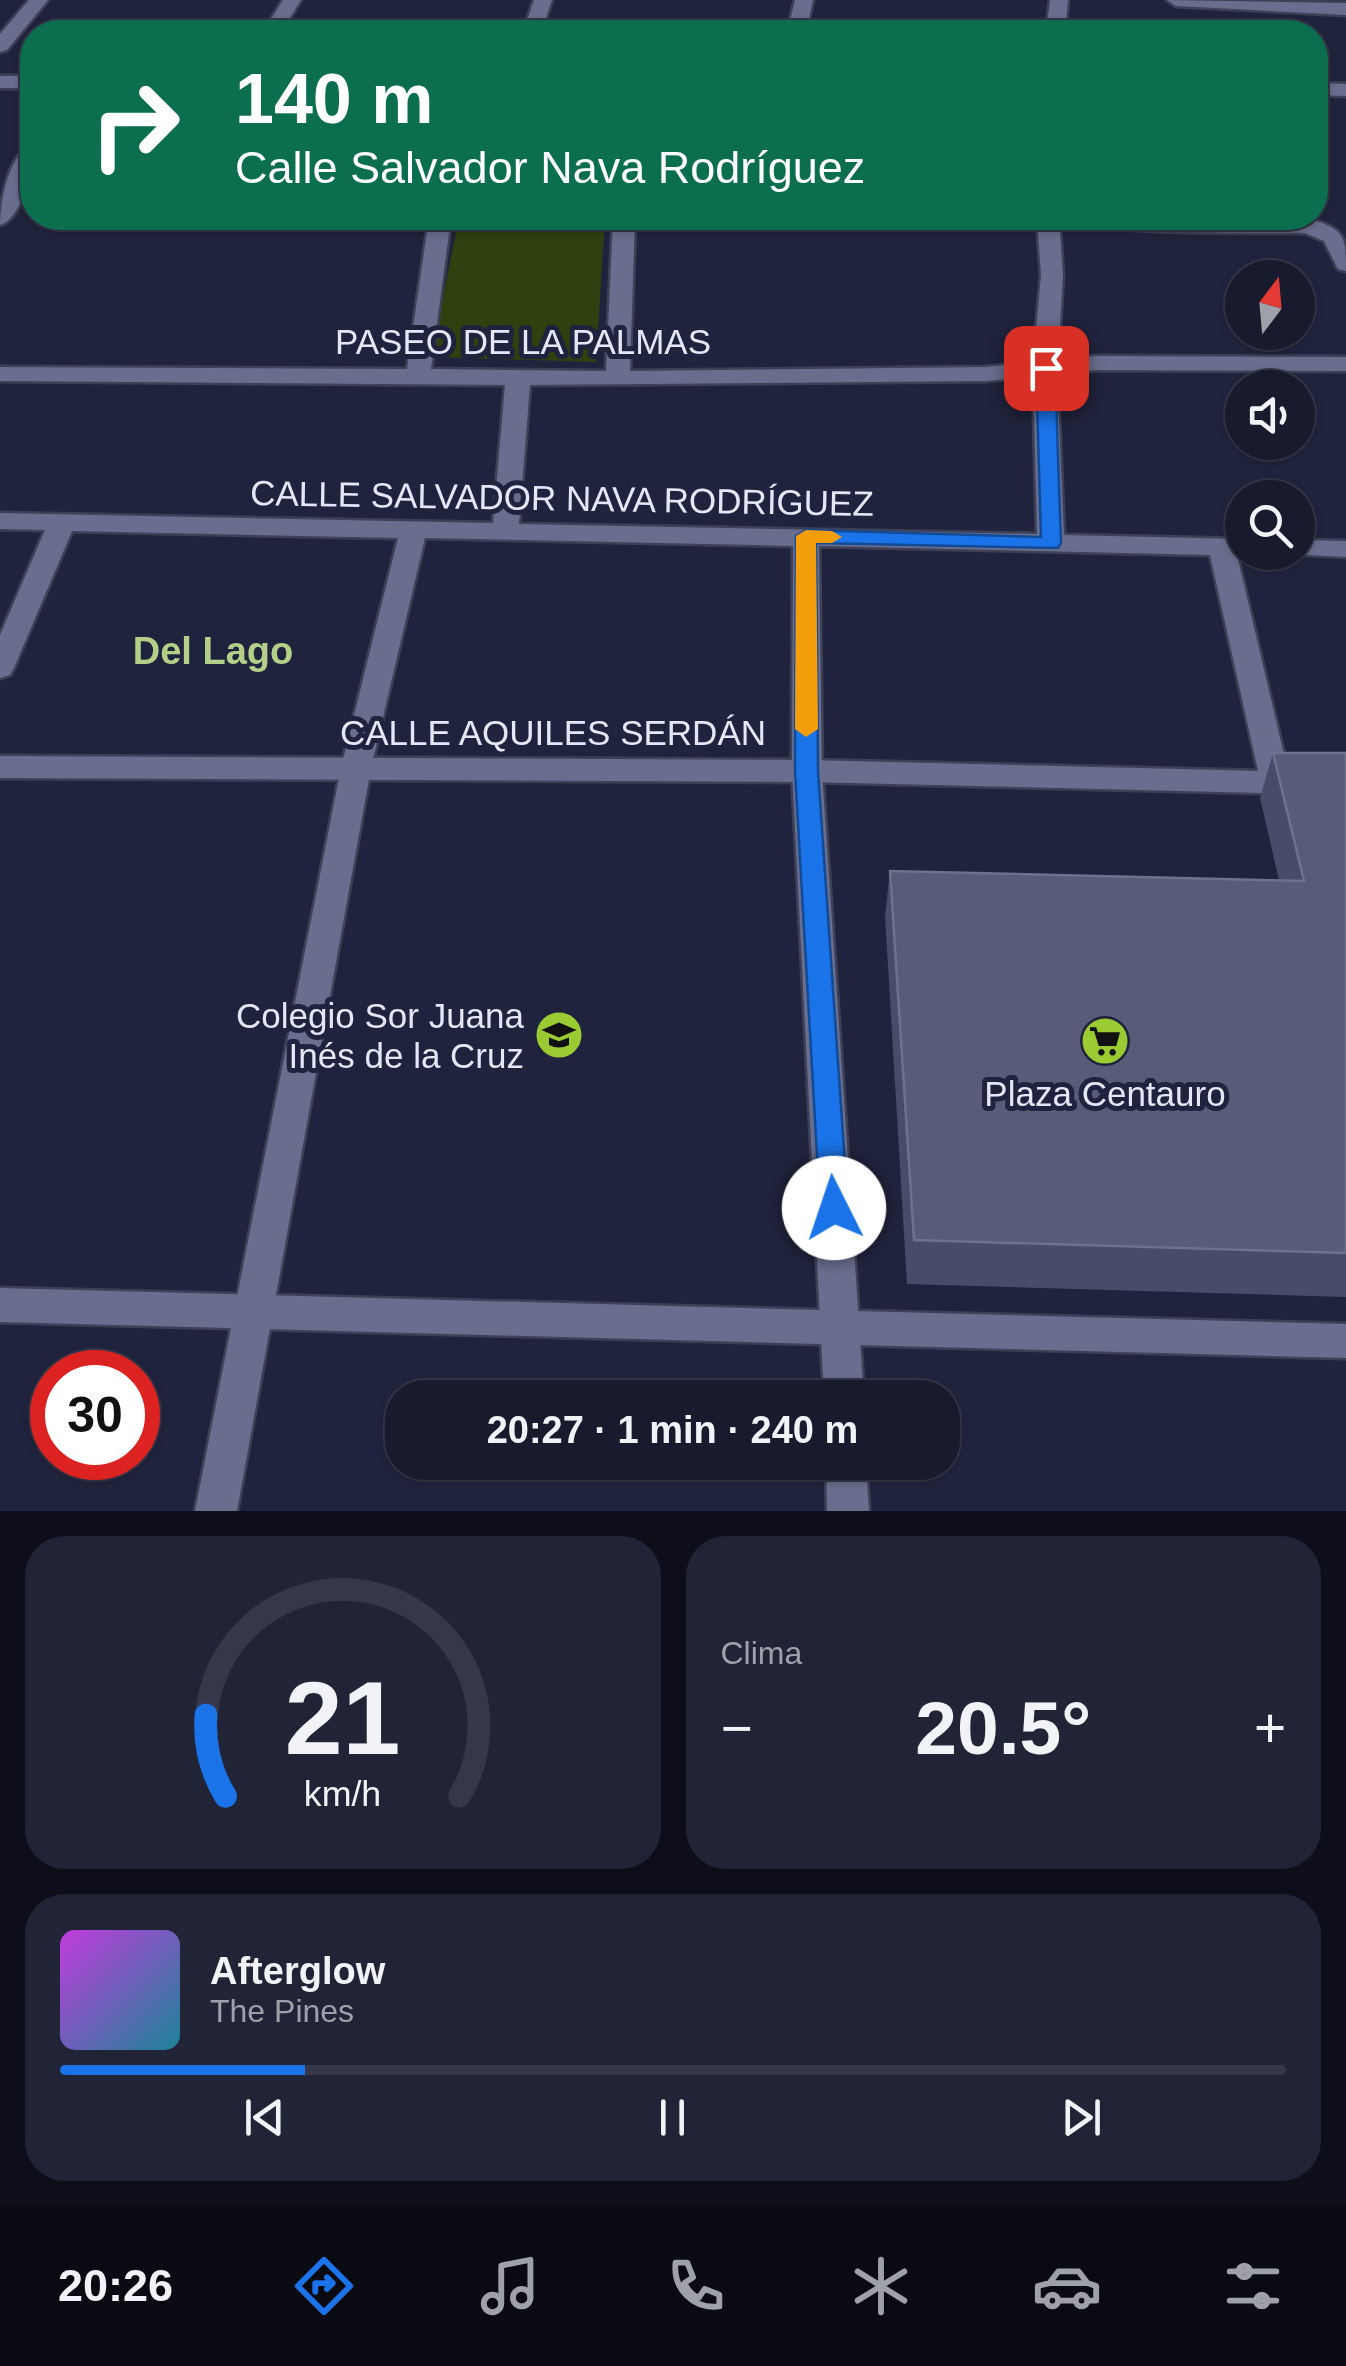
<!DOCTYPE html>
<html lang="es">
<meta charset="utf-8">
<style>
:root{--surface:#181a2e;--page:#212336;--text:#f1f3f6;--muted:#9fa1aa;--line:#36384a;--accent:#1a73e8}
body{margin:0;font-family:Arial,sans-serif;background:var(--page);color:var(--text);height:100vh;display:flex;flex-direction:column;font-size:38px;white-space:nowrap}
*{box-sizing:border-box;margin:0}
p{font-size:32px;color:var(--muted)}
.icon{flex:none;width:55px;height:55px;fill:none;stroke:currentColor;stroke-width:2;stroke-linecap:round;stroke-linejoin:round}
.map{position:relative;height:1511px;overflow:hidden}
.panel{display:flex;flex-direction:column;gap:25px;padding:25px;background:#0d0e19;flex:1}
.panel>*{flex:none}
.guide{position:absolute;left:20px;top:20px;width:1308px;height:210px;border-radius:40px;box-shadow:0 2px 8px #0004,0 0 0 2px var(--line);background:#0b6e4f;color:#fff;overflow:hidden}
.needle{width:65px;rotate:16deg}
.fabs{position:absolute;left:1225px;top:260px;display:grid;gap:20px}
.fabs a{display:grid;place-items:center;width:90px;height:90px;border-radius:50%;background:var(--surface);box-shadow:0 2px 8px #0004,0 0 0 2px var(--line);font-size:50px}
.speed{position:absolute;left:30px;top:1350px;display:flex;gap:20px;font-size:50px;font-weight:700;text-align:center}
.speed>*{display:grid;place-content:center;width:130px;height:130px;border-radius:50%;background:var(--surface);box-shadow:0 2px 8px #0004,0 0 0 2px var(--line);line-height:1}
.speed .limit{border:15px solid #d22;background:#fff;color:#111}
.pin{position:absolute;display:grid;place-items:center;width:85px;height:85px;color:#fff;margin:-42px;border-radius:20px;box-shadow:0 5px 15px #0006}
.me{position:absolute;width:110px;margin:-55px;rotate:356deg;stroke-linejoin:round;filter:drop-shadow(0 0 8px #0008)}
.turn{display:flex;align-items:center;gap:35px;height:210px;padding:0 50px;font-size:45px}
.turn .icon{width:130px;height:130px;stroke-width:2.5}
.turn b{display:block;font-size:70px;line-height:85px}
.big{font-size:75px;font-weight:700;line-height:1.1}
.panel .widget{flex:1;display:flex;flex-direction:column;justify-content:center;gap:15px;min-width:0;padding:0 35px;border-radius:40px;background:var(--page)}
.panel .dial{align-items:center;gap:0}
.dial svg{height:260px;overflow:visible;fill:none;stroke:var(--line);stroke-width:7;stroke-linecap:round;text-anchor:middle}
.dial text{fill:var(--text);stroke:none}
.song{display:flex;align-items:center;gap:30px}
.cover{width:120px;height:120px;border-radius:15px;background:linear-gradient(135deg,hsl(290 70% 55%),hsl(190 70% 35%))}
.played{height:10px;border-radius:5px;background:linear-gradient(90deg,var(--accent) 20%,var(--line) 20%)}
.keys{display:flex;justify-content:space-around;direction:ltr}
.heat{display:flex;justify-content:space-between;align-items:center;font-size:55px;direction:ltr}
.panel .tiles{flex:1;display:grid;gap:25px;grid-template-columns:1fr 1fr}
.widget:last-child{grid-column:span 2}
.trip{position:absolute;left:385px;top:1380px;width:575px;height:100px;border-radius:40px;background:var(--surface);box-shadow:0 2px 8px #0004,0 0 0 2px var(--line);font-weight:700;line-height:100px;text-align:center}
.tab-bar{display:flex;height:160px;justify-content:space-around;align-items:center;background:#0a0a12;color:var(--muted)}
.tab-bar .icon{width:70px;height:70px}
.tab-bar .on{color:var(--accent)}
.tab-bar b{font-size:45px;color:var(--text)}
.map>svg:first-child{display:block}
</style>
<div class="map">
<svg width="1346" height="1511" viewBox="0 0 1346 1511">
<rect width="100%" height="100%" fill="#20233d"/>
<!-- green -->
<polygon fill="#2f400e" points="459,218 605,218 596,362 431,357"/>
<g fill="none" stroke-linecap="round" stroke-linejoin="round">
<!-- street casing -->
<g stroke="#3e4056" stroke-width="5">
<g id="street">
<polygon points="29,0 48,0 7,50 0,52 0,34"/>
<polygon points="283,0 301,0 281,32 263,32"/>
<polygon points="534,0 552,0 541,32 523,32"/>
<polygon points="795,0 813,0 806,32 787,32"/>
<polygon points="1050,0 1068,0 1065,32 1046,32"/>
<rect x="0" y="76" width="32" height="12"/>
<polygon points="1315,83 1346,84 1346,96 1315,95"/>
<path d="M 32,146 C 33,166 23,218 0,225 C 0,203 8,153 32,146 Z"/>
<path d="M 429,218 L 451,218 L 431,369 L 606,371 L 613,218 L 635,218 L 630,371 L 986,367 L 1033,362 L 1041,275 L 1037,218 L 1059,218 L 1063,275 L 1058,360 L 1095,356 L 1346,357 L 1346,371 L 1095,370 L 1057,374 L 1064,535 L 1242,539 L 1242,552 L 1252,552 L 1237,555 L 1291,784 L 1287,792 L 1276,795 L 1265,792 L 1261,784 L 1210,555 L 819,546 L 822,771 L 864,1398 L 824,1398 L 792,771 L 793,546 L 425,538 L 371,768 L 237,1511 L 195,1511 L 341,768 L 398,538 L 72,531 L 14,668 L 10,675 L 0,678 L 0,635 L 45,530 L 0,529 L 0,513 L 493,523 L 505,385 L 0,381 L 0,367 L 407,369 ZM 1033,377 L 1037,534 L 519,524 L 530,385 L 986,381 Z"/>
<path d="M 1067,218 L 1309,219 C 1345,229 1346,236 1346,271 L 1338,269 L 1324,241 L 1305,233 C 1268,232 1086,236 1067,218 Z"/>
<polygon points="1298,540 1346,541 1346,557 1288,554 1298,552"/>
<polygon points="826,1462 866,1462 869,1511 827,1511"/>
</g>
</g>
<!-- secondary casing -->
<g stroke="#3e4056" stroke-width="5">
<g id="secondary">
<polygon points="1167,0 1346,3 1346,15 1176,6"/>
<polygon points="0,756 807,760 1346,773 1346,795 807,782 0,778"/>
<polygon points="0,1288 1346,1324 1346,1358 0,1322"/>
</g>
</g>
<!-- street -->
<use href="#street" fill="#696e8e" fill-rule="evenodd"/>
<!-- secondary -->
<use href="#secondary" fill="#696e8e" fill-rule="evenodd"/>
</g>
<!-- wall -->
<polygon fill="#484c68" points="1273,753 1346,753 1346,1297 907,1284 885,916 890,871 1279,880 1260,798"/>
<!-- building -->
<polygon fill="#585c78" stroke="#6e728c" stroke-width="2.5" points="1273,753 1346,753 1346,1253 914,1240 890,871 1304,881"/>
<!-- route -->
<polygon fill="#1a73e8" stroke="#114b97" stroke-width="2.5" points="1046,362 1055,368 1061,543 1058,548 816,543 818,771 848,1208 844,1216 834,1219 824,1216 820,1208 795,771 796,536 806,530 1041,537 1036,368"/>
<!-- slow -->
<polygon fill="#f59e0b" points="806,530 832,531 842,537 832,543 816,543 818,729 806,737 795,729 796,536"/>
<!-- icons -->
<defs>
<g id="school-disc" transform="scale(2.5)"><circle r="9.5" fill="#9bcb33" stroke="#20233d"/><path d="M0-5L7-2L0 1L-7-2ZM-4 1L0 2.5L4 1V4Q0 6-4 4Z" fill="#111"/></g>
<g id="supermarket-disc" transform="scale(2.5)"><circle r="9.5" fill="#9bcb33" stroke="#20233d"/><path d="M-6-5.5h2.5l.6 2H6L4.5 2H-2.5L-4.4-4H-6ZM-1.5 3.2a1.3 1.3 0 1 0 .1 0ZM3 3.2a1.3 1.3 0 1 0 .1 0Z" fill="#111"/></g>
</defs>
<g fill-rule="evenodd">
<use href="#school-disc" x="559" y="1035"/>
<use href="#supermarket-disc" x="1105" y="1041"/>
</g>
<g text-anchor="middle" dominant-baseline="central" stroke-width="10" stroke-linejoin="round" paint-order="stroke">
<!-- street labels -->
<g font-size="35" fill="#e3e7f9" stroke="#20233d">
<text x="523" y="341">PASEO DE LA PALMAS</text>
<text transform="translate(562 498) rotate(1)">CALLE SALVADOR NAVA RODRÍGUEZ</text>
<text x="553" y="732">CALLE AQUILES SERDÁN</text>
</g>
<!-- poi labels -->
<g font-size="35" fill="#e3e7f9" stroke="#20233d" text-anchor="end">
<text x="524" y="1015">Colegio Sor Juana<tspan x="524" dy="40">Inés de la Cruz</tspan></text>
<text x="1105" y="1093" text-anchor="middle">Plaza Centauro</text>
</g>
<!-- neighbourhood labels -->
<g font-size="38" font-weight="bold" fill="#b4d088" stroke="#20233d">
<text x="213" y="651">Del Lago</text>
</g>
</g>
</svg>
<div class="fabs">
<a><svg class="needle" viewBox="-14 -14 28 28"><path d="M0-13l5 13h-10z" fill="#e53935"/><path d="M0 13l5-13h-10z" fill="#9fa1aa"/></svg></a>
<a><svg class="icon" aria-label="sound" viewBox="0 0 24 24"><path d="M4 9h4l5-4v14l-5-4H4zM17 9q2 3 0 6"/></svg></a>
<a><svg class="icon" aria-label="search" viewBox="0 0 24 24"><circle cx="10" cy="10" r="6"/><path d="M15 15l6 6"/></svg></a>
</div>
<div class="speed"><div class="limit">30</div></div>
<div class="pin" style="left:1046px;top:368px;background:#d93025"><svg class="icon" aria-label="arrive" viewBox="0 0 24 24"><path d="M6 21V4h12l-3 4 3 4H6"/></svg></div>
<svg class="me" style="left:834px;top:1208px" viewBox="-20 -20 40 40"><circle r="19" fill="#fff"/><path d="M0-13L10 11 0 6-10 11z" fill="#1a73e8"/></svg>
<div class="trip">20:27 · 1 min · 240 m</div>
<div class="guide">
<div class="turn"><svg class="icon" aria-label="right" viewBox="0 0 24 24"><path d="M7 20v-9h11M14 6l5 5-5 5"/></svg><div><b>140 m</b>Calle Salvador Nava Rodríguez</div></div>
</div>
</div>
<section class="panel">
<div class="tiles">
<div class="widget dial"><svg viewBox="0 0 100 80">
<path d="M14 69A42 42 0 1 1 86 69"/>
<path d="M14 69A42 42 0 0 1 8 44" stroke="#1a73e8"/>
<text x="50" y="56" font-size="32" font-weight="700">21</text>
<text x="50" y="72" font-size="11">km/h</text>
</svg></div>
<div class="widget"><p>Clima</p>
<div class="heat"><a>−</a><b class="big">20.5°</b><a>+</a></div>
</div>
<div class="widget">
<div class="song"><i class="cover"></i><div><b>Afterglow</b><p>The Pines</p></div></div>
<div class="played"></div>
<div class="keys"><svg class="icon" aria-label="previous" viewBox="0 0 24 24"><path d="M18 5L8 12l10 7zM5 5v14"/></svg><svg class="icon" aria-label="pause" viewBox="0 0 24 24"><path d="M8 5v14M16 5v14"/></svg><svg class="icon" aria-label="next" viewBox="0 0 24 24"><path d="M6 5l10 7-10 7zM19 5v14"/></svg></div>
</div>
</div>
</section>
<nav class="tab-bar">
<b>20:26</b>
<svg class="icon on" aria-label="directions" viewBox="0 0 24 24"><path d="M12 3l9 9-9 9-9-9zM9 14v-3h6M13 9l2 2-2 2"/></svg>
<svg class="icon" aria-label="music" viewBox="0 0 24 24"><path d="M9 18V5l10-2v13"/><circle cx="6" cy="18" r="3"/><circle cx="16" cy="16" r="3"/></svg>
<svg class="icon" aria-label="phone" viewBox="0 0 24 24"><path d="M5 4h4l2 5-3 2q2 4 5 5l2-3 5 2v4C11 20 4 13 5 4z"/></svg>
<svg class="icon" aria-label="climate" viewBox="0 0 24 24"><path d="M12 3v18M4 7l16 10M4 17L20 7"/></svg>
<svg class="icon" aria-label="car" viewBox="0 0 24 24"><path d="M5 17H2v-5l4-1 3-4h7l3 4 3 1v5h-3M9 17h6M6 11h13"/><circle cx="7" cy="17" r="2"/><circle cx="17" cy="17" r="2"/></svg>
<svg class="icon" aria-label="filters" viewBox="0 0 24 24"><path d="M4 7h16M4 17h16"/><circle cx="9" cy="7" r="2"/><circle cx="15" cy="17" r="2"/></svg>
</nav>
